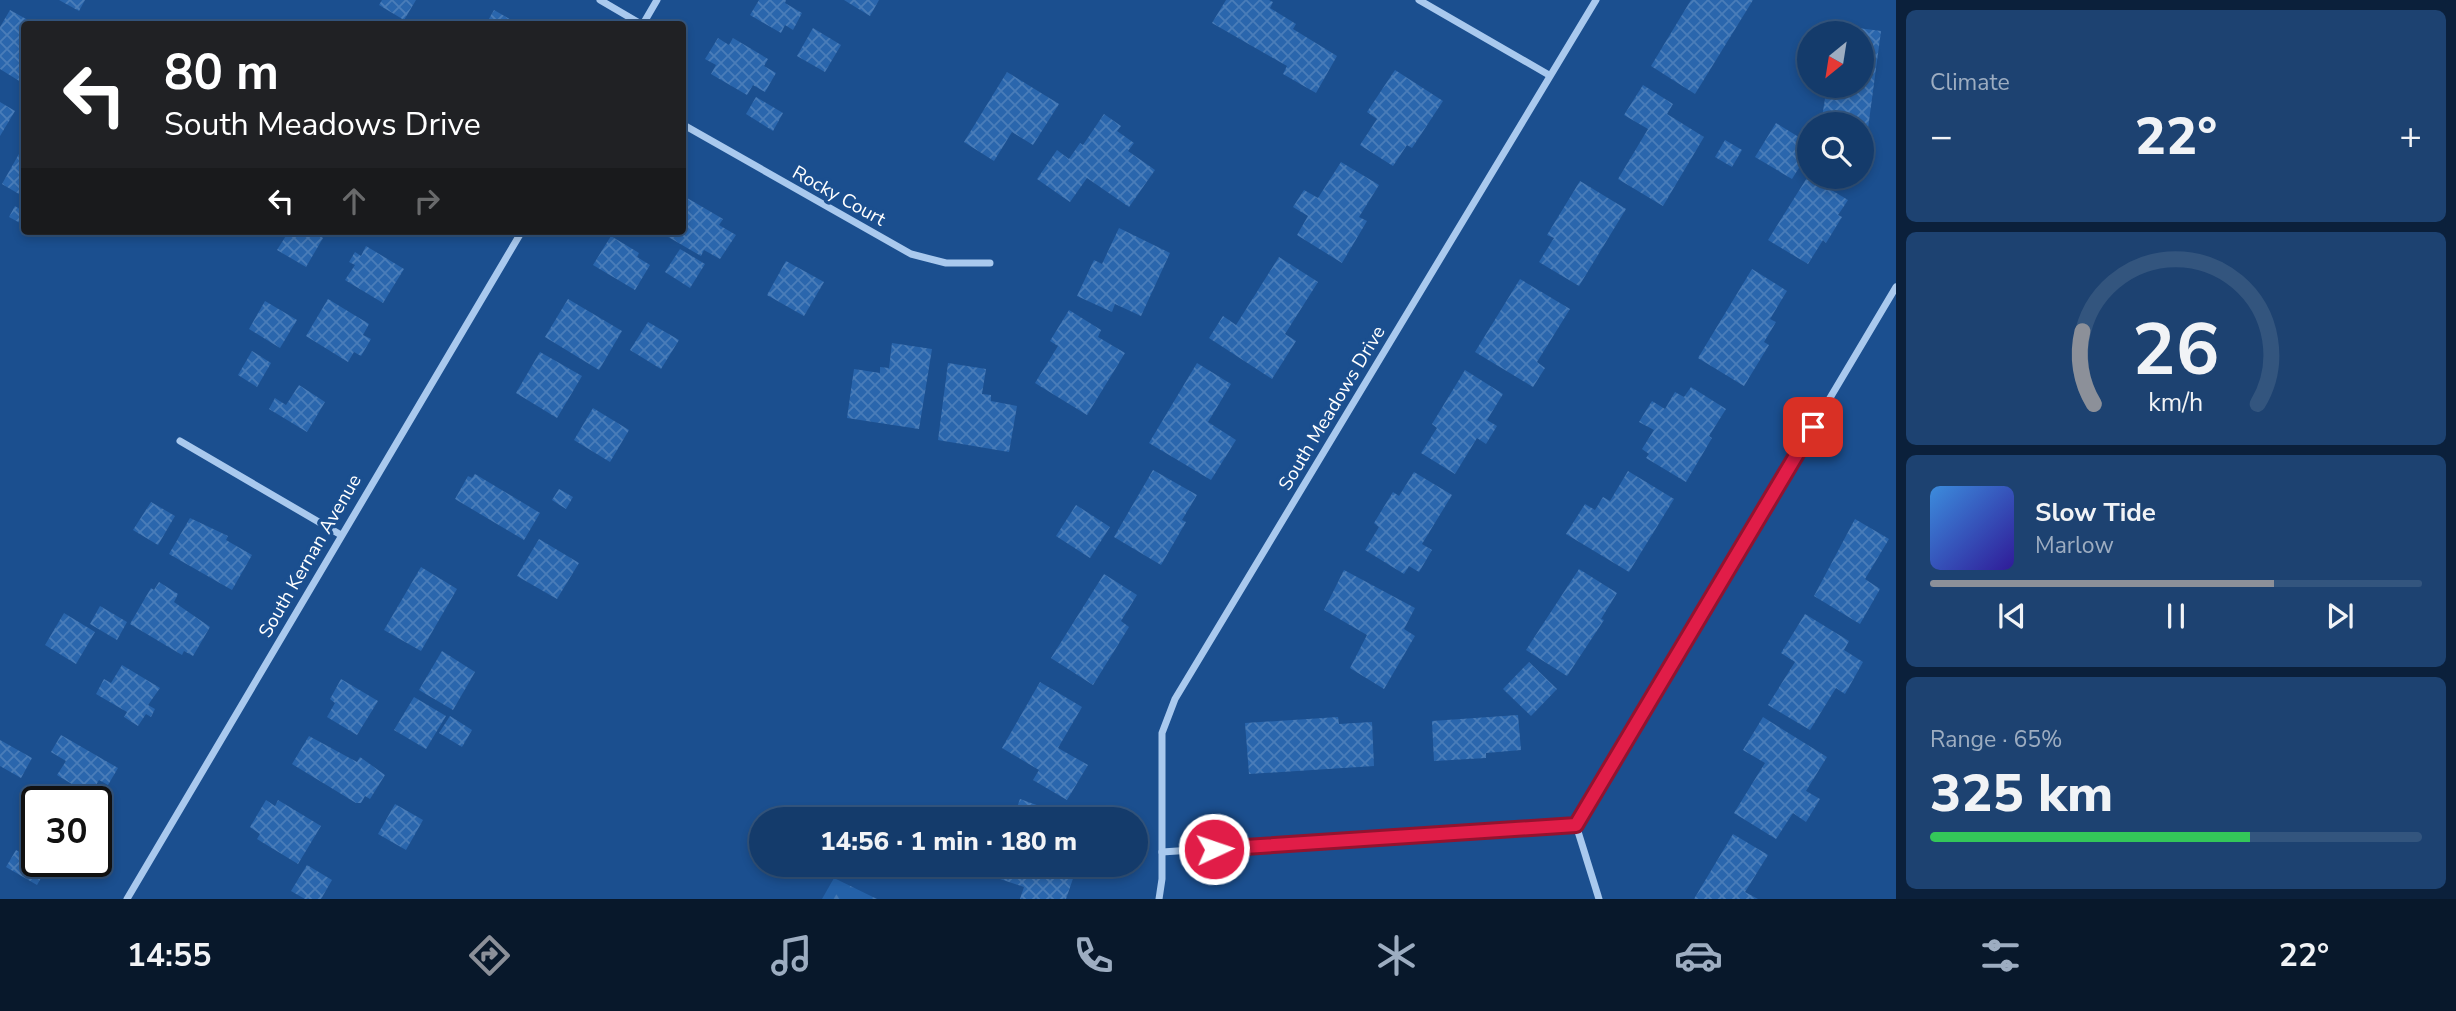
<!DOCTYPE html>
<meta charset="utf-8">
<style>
:root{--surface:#143b6b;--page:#1d4271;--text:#f1f3f6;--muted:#9dadc1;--line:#33557e;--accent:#8c9099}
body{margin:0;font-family:"Nunito Sans",sans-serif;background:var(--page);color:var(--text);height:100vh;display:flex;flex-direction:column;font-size:26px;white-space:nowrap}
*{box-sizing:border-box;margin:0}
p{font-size:23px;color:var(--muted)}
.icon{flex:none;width:38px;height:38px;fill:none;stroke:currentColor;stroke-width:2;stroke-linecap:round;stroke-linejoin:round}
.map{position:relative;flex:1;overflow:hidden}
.panel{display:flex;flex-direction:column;gap:10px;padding:10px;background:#0b203b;width:560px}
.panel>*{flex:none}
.banner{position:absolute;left:21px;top:21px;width:665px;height:214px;border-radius:7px;box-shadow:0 4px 10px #0003,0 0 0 2px var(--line);background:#202124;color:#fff;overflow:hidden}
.needle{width:46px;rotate:210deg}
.controls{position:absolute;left:1797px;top:21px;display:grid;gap:14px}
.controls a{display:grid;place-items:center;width:77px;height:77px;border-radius:50%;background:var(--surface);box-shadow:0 4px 10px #0003,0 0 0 2px var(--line);font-size:35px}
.speed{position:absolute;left:21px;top:786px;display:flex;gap:14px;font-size:35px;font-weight:700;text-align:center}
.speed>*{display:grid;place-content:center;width:91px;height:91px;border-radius:50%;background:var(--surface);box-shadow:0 4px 10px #0003,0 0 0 2px var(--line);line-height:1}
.speed .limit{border:4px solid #111;border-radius:10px;background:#fff;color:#111}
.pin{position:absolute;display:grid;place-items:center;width:60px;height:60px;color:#fff;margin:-30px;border-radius:14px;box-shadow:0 4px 10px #0006}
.me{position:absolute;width:77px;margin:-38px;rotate:87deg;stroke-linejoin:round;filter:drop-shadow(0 0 5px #0008)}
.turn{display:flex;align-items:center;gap:24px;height:147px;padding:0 28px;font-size:32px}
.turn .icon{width:91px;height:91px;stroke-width:2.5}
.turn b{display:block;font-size:49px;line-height:60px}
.lanes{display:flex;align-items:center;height:66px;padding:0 28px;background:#0003;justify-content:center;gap:35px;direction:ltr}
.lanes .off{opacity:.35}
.big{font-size:52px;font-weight:800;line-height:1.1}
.panel .card{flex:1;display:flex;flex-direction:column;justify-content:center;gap:10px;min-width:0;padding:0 24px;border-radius:10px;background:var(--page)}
.panel .dial{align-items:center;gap:0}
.dial svg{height:182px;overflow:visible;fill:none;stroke:var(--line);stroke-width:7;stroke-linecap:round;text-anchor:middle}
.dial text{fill:var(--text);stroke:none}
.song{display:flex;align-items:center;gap:21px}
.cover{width:84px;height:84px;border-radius:10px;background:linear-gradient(135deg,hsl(210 70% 55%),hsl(250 70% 35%))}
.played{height:7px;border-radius:4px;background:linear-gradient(90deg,var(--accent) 70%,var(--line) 70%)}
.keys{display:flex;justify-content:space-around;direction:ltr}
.heat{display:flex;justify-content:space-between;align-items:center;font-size:38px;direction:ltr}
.charge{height:10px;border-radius:5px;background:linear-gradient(90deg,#34c759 65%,var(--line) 0)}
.trip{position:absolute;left:749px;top:807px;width:399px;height:70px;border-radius:35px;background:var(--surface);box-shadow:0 4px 10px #0003,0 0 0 2px var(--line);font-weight:800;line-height:70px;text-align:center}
.tab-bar{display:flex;height:112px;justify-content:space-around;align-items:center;background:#08182b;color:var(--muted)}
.tab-bar .icon{width:49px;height:49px}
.tab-bar .current{color:var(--accent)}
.tab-bar b{font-size:32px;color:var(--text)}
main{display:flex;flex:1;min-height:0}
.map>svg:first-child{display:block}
</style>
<main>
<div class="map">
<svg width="1896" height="899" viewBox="0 0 1896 899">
<defs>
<pattern id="forest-firs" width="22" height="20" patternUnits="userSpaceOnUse" patternTransform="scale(1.75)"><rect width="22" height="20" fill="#2461a8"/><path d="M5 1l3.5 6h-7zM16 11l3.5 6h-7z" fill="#4579b5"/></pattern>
<pattern id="building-cross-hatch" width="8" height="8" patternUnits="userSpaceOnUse" patternTransform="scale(1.75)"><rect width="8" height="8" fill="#2a66ad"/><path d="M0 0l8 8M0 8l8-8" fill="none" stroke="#4a7db9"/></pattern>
</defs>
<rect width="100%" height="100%" fill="#1b4f8f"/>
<!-- forest -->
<polygon fill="url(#forest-firs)" points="834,878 877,899 822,899"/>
<!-- building -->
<g fill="url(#building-cross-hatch)">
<polygon points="59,0 85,0 79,11"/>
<polygon points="382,0 416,0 404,20 379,5"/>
<polygon points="759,0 786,0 785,3 802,13 793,30 785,25 781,33 750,15"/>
<polygon points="844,0 879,0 870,16"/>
<polygon points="1226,0 1269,0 1273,2 1270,8 1296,24 1293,29 1337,56 1316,93 1283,74 1287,66 1212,23"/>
<polygon points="1691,0 1753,0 1695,94 1651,66"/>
<polygon points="10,10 35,24 24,24 24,84 0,69 0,27"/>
<polygon points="494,10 518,24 486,24"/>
<polygon points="1835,25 1881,31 1867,136 1862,135 1862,124 1821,124 1827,86 1862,86 1862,33 1834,33"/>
<polygon points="813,28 841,45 825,72 797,56"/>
<polygon points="718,38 729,45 733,38 768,59 764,66 776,73 765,92 753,85 747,95 711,74 716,65 705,59"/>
<polygon points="1395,70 1443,101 1412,148 1407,145 1393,166 1360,145 1377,119 1367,112"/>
<polygon points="1007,72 1059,104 1033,145 1012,132 994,161 964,142"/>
<polygon points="1643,85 1673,104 1667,114 1704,137 1663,206 1618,179 1648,129 1624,115"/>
<polygon points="756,97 783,113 773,131 746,114"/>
<polygon points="0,102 15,111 0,136"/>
<polygon points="1104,114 1121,126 1117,131 1134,143 1128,151 1155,170 1129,207 1087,178 1070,202 1037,179 1057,150 1069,159 1080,143 1083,145"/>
<polygon points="1776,123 1810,144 1810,150 1792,179 1755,157"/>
<polygon points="1725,140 1742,150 1732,167 1715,157"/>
<polygon points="24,145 24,197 2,184"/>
<polygon points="1341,162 1379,185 1359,217 1367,221 1342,263 1297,235 1308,216 1293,207 1304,190 1318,198"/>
<polygon points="1810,173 1810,177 1848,200 1838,215 1842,217 1826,243 1823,240 1808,264 1768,240"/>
<polygon points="1580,181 1626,209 1579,286 1539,262 1554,238 1547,235"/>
<polygon points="682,195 723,219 719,225 736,235 720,259 704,250 701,256 658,231 682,231"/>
<polygon points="15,206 24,212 20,223 9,217"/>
<polygon points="1119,228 1170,253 1141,316 1115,304 1112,312 1077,296 1094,260 1102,264"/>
<polygon points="289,231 312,231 323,238 306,267 277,250"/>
<polygon points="611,236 639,253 637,257 650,265 635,290 593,265"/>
<polygon points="366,246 404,269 383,303 345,280 355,265 349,262 355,252 361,256"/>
<polygon points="680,249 705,264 690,288 665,272"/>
<polygon points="1279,257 1318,282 1285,334 1296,341 1272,379 1209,338 1223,316 1236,325"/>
<polygon points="786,261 824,282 804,316 767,295"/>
<polygon points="1752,269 1787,291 1770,319 1776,322 1764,342 1769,345 1744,386 1698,358"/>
<polygon points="1520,279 1570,309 1537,362 1545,368 1533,387 1475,352"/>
<polygon points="328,299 369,324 363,335 371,339 361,356 354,352 348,362 306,336"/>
<polygon points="568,299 622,331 599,370 545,337"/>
<polygon points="265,301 297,320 280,348 249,329"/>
<polygon points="1069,310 1101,330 1098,337 1125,353 1087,415 1035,383 1058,346 1050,341"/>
<polygon points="648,322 679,340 661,369 630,350"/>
<polygon points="892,343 932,349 919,429 847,418 854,369 880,373 880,367 889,368"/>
<polygon points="252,351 271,363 257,387 238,375"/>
<polygon points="540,352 582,376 557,418 516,393"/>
<polygon points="948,363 986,369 982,394 991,395 991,401 1017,406 1009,452 938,440"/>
<polygon points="1197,363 1231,384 1208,422 1236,440 1211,480 1149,443"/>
<polygon points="1465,370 1503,394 1487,420 1497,426 1486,444 1477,438 1455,474 1421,453 1437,428 1432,424"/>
<polygon points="299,385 325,402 307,432 269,409 275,398 286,405"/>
<polygon points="1691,387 1726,409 1709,436 1712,438 1686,482 1646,458 1649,454 1642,449 1654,430 1639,422 1652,401 1665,409 1675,392 1684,397"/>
<polygon points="593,408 629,430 610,462 574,440"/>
<polygon points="1153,470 1197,495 1182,520 1186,522 1161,565 1114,537"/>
<polygon points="1628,471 1674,499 1629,572 1566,534 1585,504 1595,510 1603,497 1610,501"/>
<polygon points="1414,472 1452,495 1422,544 1432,550 1419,572 1409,566 1404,574 1365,550 1379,527 1374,523 1393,492 1399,496"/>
<polygon points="475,474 540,513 524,540 455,499 468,476 472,478"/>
<polygon points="559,489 573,497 566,509 552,500"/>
<polygon points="151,502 175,516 158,545 133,530"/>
<polygon points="1076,505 1110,527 1090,558 1056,536"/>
<polygon points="190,518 228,536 226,540 252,555 232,590 169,554"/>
<polygon points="1855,519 1889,539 1865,579 1880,589 1860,624 1814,596"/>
<polygon points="539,539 579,563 557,599 517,576"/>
<polygon points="421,567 457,589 421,651 384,630"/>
<polygon points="1579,569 1617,593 1601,619 1604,620 1567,676 1526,650"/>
<polygon points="1344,570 1415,608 1404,629 1415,636 1384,689 1350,668 1367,635 1324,610"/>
<polygon points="1104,574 1137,595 1121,621 1129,627 1093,685 1051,658"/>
<polygon points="159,582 178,594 174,602 210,627 193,656 184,651 182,655 130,624 151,588 154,590"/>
<polygon points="100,606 127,622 117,640 90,624"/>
<polygon points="64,613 95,632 76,664 45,645"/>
<polygon points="1805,614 1849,641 1844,650 1863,662 1845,694 1836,688 1810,730 1768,705 1795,662 1781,653"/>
<polygon points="442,651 475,672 453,710 419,690"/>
<polygon points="1529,662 1557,689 1531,716 1503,689"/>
<polygon points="122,665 160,688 148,705 155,709 151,717 146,714 138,726 124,717 127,712 96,694 104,679 111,683"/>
<polygon points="341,679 378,701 357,735 327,717 335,703 330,699"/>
<polygon points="1040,682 1082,707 1058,748 1088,765 1067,800 1033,780 1039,770 1002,748"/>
<polygon points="414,697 446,716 426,749 394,730"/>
<polygon points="1518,715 1521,750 1486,753 1486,758 1434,761 1432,721"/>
<polygon points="450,716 472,730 462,747 439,733"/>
<polygon points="1338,717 1339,724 1372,722 1374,766 1249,774 1245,723"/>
<polygon points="1763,717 1827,757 1806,791 1820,799 1806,822 1793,813 1776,839 1734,813 1765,763 1743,750"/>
<polygon points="61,735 118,768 108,785 99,780 90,795 57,775 66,761 51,752"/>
<polygon points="309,736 357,762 360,757 385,775 370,799 365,796 361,803 356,803 292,764"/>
<polygon points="0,740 32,758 21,778 0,766"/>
<polygon points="1020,799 1056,812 1055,815 1065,819 1013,819"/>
<polygon points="266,800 275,806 278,800 321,826 298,864 257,839 260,834 250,827"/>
<polygon points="395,804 423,820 406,850 378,834"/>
<polygon points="1733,834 1768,855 1745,892 1758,899 1694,899"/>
<polygon points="37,835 37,861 69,861 67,866 63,863 56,875 46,869 37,885 6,867 16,850 25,855"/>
<polygon points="1005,864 1031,866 1078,864 1066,899 1020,899 1024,887 1000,879"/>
<polygon points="307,865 332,880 321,899 305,899 291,891"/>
</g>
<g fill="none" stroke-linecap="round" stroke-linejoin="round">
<!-- minor -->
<g stroke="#a9c9ee" stroke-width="7">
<polyline points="600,0 641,24"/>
<polyline points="1419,0 1549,75"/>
<polyline points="643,24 657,0"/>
<polyline points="682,124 911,254 946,263 990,263"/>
<polyline points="180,441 341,535"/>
<polyline points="1576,825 1896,287"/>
<polyline points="1576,825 1599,899"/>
<polyline points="1162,852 1576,825"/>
<polyline points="127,899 522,231"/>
<polyline points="1159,899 1162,879 1162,733 1175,699 1596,0"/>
</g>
</g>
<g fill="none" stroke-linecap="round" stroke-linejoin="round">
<!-- route casing -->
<g stroke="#92132f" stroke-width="18">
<polyline id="route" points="1214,849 1576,825 1813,427"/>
</g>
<!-- route -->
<use href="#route" stroke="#e11d48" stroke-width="12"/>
</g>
<g text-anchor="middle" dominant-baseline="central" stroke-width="7" stroke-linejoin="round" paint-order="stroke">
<!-- street labels -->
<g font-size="19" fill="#fff" stroke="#1b4f8f">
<text transform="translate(839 196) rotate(29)">Rocky Court</text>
<text transform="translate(1332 408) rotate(-59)">South Meadows Drive</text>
<text transform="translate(310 556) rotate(-60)">South Kernan Avenue</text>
</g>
</g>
</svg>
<div class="controls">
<a><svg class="needle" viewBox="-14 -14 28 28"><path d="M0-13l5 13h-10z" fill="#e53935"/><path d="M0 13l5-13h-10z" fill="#9dadc1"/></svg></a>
<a><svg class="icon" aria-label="search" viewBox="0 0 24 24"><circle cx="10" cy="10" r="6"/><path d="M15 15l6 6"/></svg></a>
</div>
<div class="speed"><div class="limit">30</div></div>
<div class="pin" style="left:1813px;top:427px;background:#d93025"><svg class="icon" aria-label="arrive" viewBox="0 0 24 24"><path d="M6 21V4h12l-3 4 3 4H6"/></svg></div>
<svg class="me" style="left:1214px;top:849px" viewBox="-20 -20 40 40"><circle r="17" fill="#e11d48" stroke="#fff" stroke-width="3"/><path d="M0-11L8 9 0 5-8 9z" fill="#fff"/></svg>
<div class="trip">14:56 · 1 min · 180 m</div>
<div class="banner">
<div class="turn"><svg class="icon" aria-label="left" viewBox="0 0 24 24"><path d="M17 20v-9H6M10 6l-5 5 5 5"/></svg><div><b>80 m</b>South Meadows Drive</div></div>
<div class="lanes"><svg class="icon" aria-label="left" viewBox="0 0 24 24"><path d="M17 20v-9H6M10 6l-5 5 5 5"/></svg><svg class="icon off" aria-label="ahead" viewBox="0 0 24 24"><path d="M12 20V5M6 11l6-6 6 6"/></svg><svg class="icon off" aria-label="right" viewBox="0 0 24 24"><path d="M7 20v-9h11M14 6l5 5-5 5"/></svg></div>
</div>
</div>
<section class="panel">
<div class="card"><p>Climate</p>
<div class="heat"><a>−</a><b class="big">22°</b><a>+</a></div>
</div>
<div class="card dial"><svg viewBox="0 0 100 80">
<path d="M14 69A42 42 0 1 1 86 69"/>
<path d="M14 69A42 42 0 0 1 9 37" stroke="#8c9099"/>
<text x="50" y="56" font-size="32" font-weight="700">26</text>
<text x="50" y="72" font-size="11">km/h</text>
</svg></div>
<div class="card">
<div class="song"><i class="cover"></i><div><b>Slow Tide</b><p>Marlow</p></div></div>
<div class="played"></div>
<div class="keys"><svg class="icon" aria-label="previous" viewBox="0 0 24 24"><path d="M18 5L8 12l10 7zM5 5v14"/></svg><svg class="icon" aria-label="pause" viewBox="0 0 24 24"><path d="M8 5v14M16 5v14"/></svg><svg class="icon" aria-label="next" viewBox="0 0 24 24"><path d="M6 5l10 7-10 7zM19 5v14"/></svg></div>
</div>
<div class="card"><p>Range · 65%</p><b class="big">325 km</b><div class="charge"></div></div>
</section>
</main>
<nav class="tab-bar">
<b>14:55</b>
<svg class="icon current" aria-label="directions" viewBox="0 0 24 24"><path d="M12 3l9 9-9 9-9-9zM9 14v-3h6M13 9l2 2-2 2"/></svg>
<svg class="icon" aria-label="music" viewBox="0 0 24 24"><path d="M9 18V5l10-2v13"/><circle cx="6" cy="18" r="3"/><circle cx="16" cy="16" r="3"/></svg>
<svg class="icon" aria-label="phone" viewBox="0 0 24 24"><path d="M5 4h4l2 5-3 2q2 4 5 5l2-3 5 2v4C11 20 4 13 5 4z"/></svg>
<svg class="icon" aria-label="climate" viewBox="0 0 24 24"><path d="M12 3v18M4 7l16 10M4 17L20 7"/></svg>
<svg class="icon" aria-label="car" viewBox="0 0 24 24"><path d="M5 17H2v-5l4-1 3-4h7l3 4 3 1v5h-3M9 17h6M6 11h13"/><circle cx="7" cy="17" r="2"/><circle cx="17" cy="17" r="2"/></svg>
<svg class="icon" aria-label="filters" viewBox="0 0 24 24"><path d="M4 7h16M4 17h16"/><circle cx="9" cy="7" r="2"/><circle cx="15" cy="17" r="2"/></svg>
<b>22°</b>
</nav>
